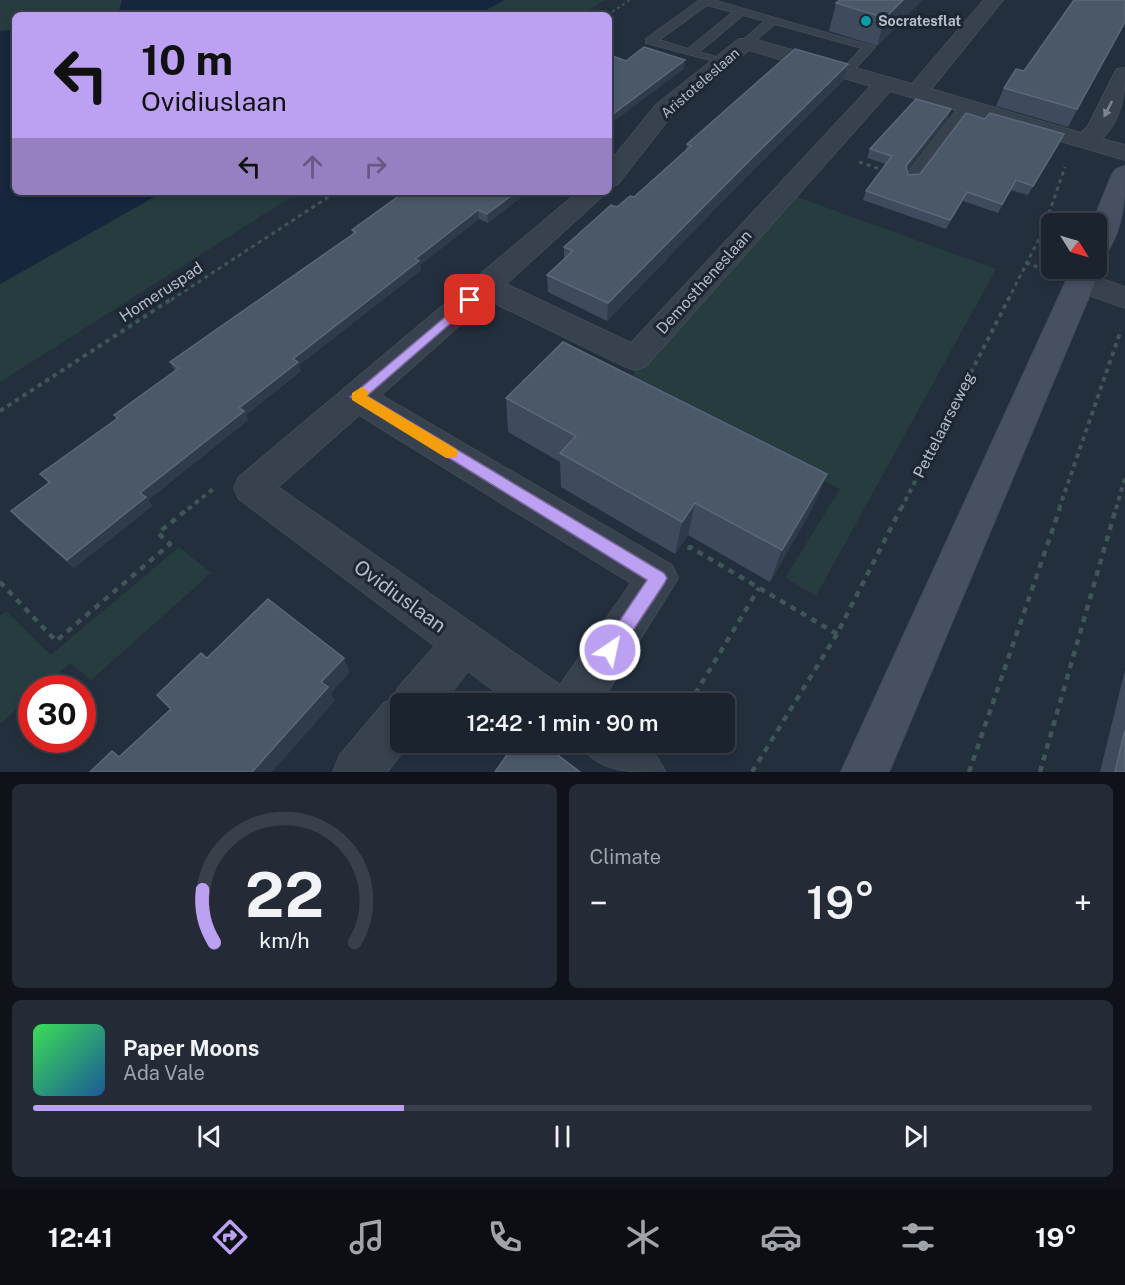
<!DOCTYPE html>
<meta charset="utf-8">
<style>
:root{--surface:#1b232e;--page:#242b36;--text:#f1f3f6;--muted:#a0a4aa;--line:#39404a;--accent:#bca0f2}
body{margin:0;font-family:"Public Sans",sans-serif;background:var(--page);color:var(--text);height:100vh;display:flex;flex-direction:column;font-size:22px;white-space:nowrap}
*{box-sizing:border-box;margin:0}
p{font-size:20px;color:var(--muted)}
.icon{flex:none;width:33px;height:33px;fill:none;stroke:currentColor;stroke-width:2;stroke-linecap:round;stroke-linejoin:round}
.map{position:relative;height:772px;overflow:hidden}
.sheet{display:flex;flex-direction:column;gap:12px;padding:12px;background:#0f1319;flex:1}
.sheet>*{flex:none}
.top-card{position:absolute;left:12px;top:12px;width:600px;height:183px;border-radius:9px;box-shadow:0 3px 9px #0003,0 0 0 2px var(--line);background:#bca0f2;color:#111;overflow:hidden}
.needle{width:39px;rotate:127deg}
.fabs{position:absolute;left:1041px;top:213px;display:grid;gap:12px}
.fabs a{display:grid;place-items:center;width:66px;height:66px;border-radius:9px;background:var(--surface);box-shadow:0 3px 9px #0003,0 0 0 2px var(--line);font-size:30px}
.speed{position:absolute;left:18px;top:675px;display:flex;gap:12px;font-size:30px;font-weight:700;text-align:center}
.speed>*{display:grid;place-content:center;width:78px;height:78px;border-radius:50%;background:var(--surface);box-shadow:0 3px 9px #0003,0 0 0 2px var(--line);line-height:1}
.speed .limit{border:9px solid #d22;background:#fff;color:#111}
.pin{position:absolute;display:grid;place-items:center;width:51px;height:51px;color:#fff;margin:-26px;border-radius:12px;box-shadow:0 3px 9px #0006}
.me{position:absolute;width:66px;margin:-33px;rotate:34deg;stroke-linejoin:round;filter:drop-shadow(0 0 4px #0008)}
.turn{display:flex;align-items:center;gap:21px;height:126px;padding:0 30px;font-size:27px}
.turn .icon{width:78px;height:78px;stroke-width:2.5}
.turn b{display:block;font-size:42px;line-height:51px}
.lanes{display:flex;align-items:center;height:57px;padding:0 30px;background:#0003;justify-content:center;gap:30px;direction:ltr}
.lanes .off{opacity:.35}
.big{font-size:45px;font-weight:600;line-height:1.1}
.sheet .card{flex:1;display:flex;flex-direction:column;justify-content:center;gap:9px;min-width:0;padding:0 21px;border-radius:9px;background:var(--page)}
.sheet .dial{align-items:center;gap:0}
.dial svg{height:156px;overflow:visible;fill:none;stroke:var(--line);stroke-width:7;stroke-linecap:round;text-anchor:middle}
.dial text{fill:var(--text);stroke:none}
.song{display:flex;align-items:center;gap:18px}
.cover{width:72px;height:72px;border-radius:9px;background:linear-gradient(135deg,hsl(130 70% 55%),hsl(210 70% 35%))}
.played{height:6px;border-radius:3px;background:linear-gradient(90deg,var(--accent) 35%,var(--line) 35%)}
.keys{display:flex;justify-content:space-around;direction:ltr}
.heat{display:flex;justify-content:space-between;align-items:center;font-size:33px;direction:ltr}
.sheet .tiles{flex:1;display:grid;gap:12px;grid-template-columns:1fr 1fr}
.card:last-child{grid-column:span 2}
.trip{position:absolute;left:390px;top:693px;width:345px;height:60px;border-radius:9px;background:var(--surface);box-shadow:0 3px 9px #0003,0 0 0 2px var(--line);font-weight:600;line-height:60px;text-align:center}
.tabs{display:flex;height:96px;justify-content:space-around;align-items:center;background:#0b0e12;color:var(--muted)}
.tabs .icon{width:42px;height:42px}
.tabs .selected{color:var(--accent)}
.tabs b{font-size:27px;color:var(--text)}
.map>svg:first-child{display:block}
</style>
<div class="map">
<svg width="1125" height="772" viewBox="0 0 1125 772">
<rect width="100%" height="100%" fill="#242f3e"/>
<!-- green -->
<g fill="#263c3f">
<polygon points="0,0 122,0 118,15 15,15 15,30 0,31"/>
<polygon points="504,0 605,0 581,15 477,15"/>
<polygon points="163,192 299,192 0,382 0,284"/>
<polygon points="789,194 996,269 816,596 785,578 840,489 632,378 636,370"/>
<polygon points="179,547 211,573 91,680 70,663 41,688 32,688 31,696 0,724 0,616 6,611 51,655"/>
</g>
<!-- water -->
<g fill="#17263c">
<polygon points="122,0 504,0 477,15 118,15"/>
<polygon points="15,30 15,192 163,192 0,284 0,31"/>
</g>
<g fill="none" stroke-linecap="round" stroke-linejoin="round">
<!-- lane casing -->
<g stroke="#414a57" stroke-width="2">
<g id="lane">
<path d="M 700,0 L 713,0 L 875,47 L 850,74 L 846,76 L 840,72 L 862,48 L 775,24 L 750,45 L 742,45 L 742,41 L 765,21 L 743,15 L 699,52 L 726,60 L 726,64 L 646,43 L 646,39 ZM 707,5 L 733,12 L 688,49 L 659,40 Z"/>
<polygon points="966,102 972,106 915,182 905,182 905,176 962,103"/>
</g>
</g>
<!-- street casing -->
<g stroke="#414a57" stroke-width="2">
<g id="street">
<path d="M 984,0 L 1003,0 L 931,89 L 1081,133 L 1088,126 L 1114,74 L 1117,69 L 1125,68 C 1125,94 1122,118 1102,139 L 1125,145 L 1125,160 L 890,91 L 646,366 L 635,370 L 624,366 L 488,300 L 381,395 L 672,565 L 678,578 L 600,704 L 512,704 L 468,671 L 443,704 L 400,704 L 400,742 L 410,742 L 387,772 L 333,772 L 340,755 L 384,703 L 394,699 L 398,688 L 435,646 L 239,499 L 234,488 L 239,477 L 578,192 L 607,192 L 506,284 L 631,343 L 871,86 L 749,50 L 672,115 L 618,184 L 609,187 L 609,163 L 656,105 L 739,39 L 753,39 L 912,84 ZM 359,415 L 631,583 L 560,685 L 278,487 Z"/>
<polygon points="1082,272 1125,287 1125,308 1072,289 1067,282 1072,275"/>
<path d="M 579,742 C 617,742 648,731 665,772 C 627,772 596,772 579,742 Z"/>
</g>
</g>
<!-- secondary casing -->
<g stroke="#414a57" stroke-width="2">
<g id="secondary">
<path d="M 1125,166 C 1125,198 1124,227 1106,254 L 1096,257 L 1096,224 L 1092,224 L 1112,174 L 1116,169 Z"/>
<polygon points="1097,261 1101,268 889,772 841,772 1072,268 1096,268"/>
</g>
</g>
<!-- path-far3 -->
<polyline stroke="#3f5557" stroke-width="2" stroke-dasharray="3 3" stroke-linecap="butt" points="607,15 630,0"/>
<!-- path-far2 -->
<g stroke="#3f5557" stroke-width="3" stroke-dasharray="4 4" stroke-linecap="butt">
<polyline points="859,162 883,170"/>
<polyline points="1026,263 1047,270"/>
<polyline points="171,300 336,192"/>
<polyline points="1008,300 1042,233 1065,167"/>
</g>
<!-- path-far1 -->
<g stroke="#3f5557" stroke-width="4" stroke-dasharray="4.5 4.5" stroke-linecap="butt">
<polyline points="0,411 173,298"/>
<polyline points="188,509 213,489"/>
<polyline points="901,509 1009,298"/>
<polyline points="1059,509 1121,330"/>
<polyline points="1116,509 1125,478"/>
</g>
<!-- path -->
<g stroke="#3f5557" stroke-width="4.5" stroke-dasharray="6 6" stroke-linecap="butt">
<polyline points="689,550 690,547 837,634"/>
<polyline points="0,582 56,641 170,544 158,533 189,508"/>
<polyline points="689,704 759,588"/>
<polyline points="752,772 837,634 901,508"/>
<polyline points="969,772 1060,508"/>
<polyline points="1040,772 1116,508"/>
</g>
<!-- lane -->
<use href="#lane" fill="#38414e" fill-rule="evenodd"/>
<!-- street -->
<use href="#street" fill="#38414e" fill-rule="evenodd"/>
<!-- secondary -->
<use href="#secondary" fill="#465061" fill-rule="evenodd"/>
</g>
<!-- wall -->
<g fill="#3f4b5c">
<polygon points="840,0 922,0 877,46 829,31 836,3"/>
<polygon points="1125,0 1125,23 1068,127 996,106 1004,88 1024,71"/>
<polygon points="848,64 844,80 751,172 607,321 548,292 547,275 564,260 564,247 617,207 634,197 686,150 687,144"/>
<polygon points="951,109 948,118 907,170 908,175 920,174 1060,143 1028,195 1011,190 998,213 963,201 946,229 863,200 866,191 886,164 867,158 870,149"/>
<polygon points="406,192 525,192 525,194 488,223 479,219 420,265 421,270 299,365 301,371 246,415 248,420 148,500 152,506 74,568 18,519 11,511 48,483 40,474 117,419 114,415 175,371 170,362 353,234 352,230"/>
<polygon points="506,398 813,507 770,582 688,535 675,554 561,487 560,462 508,432"/>
<polygon points="1125,670 1125,772 1100,772"/>
</g>
<!-- shaded-wall -->
<g fill="#2f3b4b">
<polygon points="903,0 922,0 877,46 885,18"/>
<polygon points="1125,22 1125,23 1068,127 1077,109"/>
<polygon points="685,60 684,69 609,125 609,117"/>
<polygon points="848,64 844,80 751,172 607,321 608,303 754,156"/>
<polygon points="951,109 948,118 903,175 906,166"/>
<polygon points="1064,134 1060,143 1028,195 1033,186"/>
<polygon points="516,192 525,192 525,194 488,223 487,214"/>
<polygon points="967,192 963,201 946,229 950,220"/>
<polygon points="478,210 479,219 420,265 421,270 299,365 301,371 246,415 248,420 148,500 152,506 74,568 67,560 140,493 293,359 415,259"/>
<polygon points="827,474 813,507 770,582 782,550"/>
<polygon points="695,503 688,535 675,554 682,522"/>
<polygon points="344,658 350,672 331,693 335,701 272,772 252,772 321,682"/>
</g>
<!-- building -->
<g fill="#4b5868" stroke="#5c6777" stroke-width="1.5">
<polygon points="840,0 903,0 885,18 836,3"/>
<polygon points="1074,0 1125,0 1125,22 1077,109 1004,88 1016,69 1024,71"/>
<polygon points="644,47 685,60 609,117 609,59 613,56 626,61"/>
<polygon points="795,49 848,64 754,156 608,303 547,275 573,251 564,247 611,205 617,207 630,196 634,197 691,146 687,144"/>
<polygon points="916,99 951,109 906,166 908,175 920,174 966,113 985,119 990,113 1064,134 1033,186 1016,180 1002,204 967,192 950,220 866,191 892,156 870,149"/>
<polygon points="406,192 516,192 487,214 478,210 415,259 419,261 293,359 298,362 239,408 244,411 140,493 146,497 67,560 11,511 50,482 40,474 118,418 114,415 179,368 170,362 356,232 352,230 399,196"/>
<polygon points="563,342 827,474 782,550 695,503 682,522 560,453 576,436 506,398"/>
<polygon points="268,599 344,658 321,682 328,687 252,772 90,772 112,751 119,757 171,709 157,695 201,653 207,658"/>
<polygon points="1125,730 1125,772 1115,772"/>
<polygon points="516,742 541,742 580,772 495,772"/>
</g>
<!-- one-way arrows -->
<defs><path id="oneway-solid" d="M-6-.8H1V-3.2L6.5 0L1 3.2V.8H-6Z" transform="scale(1.5)"/></defs>
<use fill="#7c8592" href="#oneway-solid" transform="translate(1108 109) rotate(117)"/>
<!-- route -->
<polygon fill="#bca0f2" stroke="#7a689d" stroke-width="1.5" points="470,296 476,300 474,303 367,396 664,573 667,578 664,584 616,656 610,658 604,656 601,650 604,644 647,580 350,397"/>
<!-- slow -->
<polygon fill="#f59e0b" points="362,387 369,392 367,396 456,449 458,453 456,458 446,458 352,400 352,393"/>
<!-- markers -->
<circle fill="#0f9aa8" stroke="#1d2633" stroke-width="2" cx="866" cy="21" r="6"/>
<g text-anchor="middle" dominant-baseline="central" stroke-width="6" stroke-linejoin="round" paint-order="stroke">
<!-- far-poi labels -->
<g font-size="14" font-weight="bold" fill="#b4bcc9" stroke="#1d2633" text-anchor="start">
<text x="878" y="21">Socratesflat</text>
</g>
<!-- far-street labels -->
<g font-size="14" fill="#b4bcc9" stroke="#1d2633">
<text transform="translate(700 83) rotate(-41)">Aristoteleslaan</text>
</g>
<!-- street labels -->
<g font-size="16" fill="#b4bcc9" stroke="#1d2633">
<text transform="translate(704 282) rotate(-48)">Demostheneslaan</text>
<text transform="translate(161 292) rotate(-33)">Homeruspad</text>
<text transform="translate(944 425) rotate(-63)">Pettelaarseweg</text>
</g>
<!-- near-street labels -->
<g font-size="20" fill="#b4bcc9" stroke="#1d2633">
<text transform="translate(400 596) rotate(36)">Ovidiuslaan</text>
</g>
</g>
</svg>
<div class="fabs">
<a><svg class="needle" viewBox="-14 -14 28 28"><path d="M0-13l5 13h-10z" fill="#e53935"/><path d="M0 13l5-13h-10z" fill="#a0a4aa"/></svg></a>
</div>
<div class="speed"><div class="limit">30</div></div>
<div class="pin" style="left:470px;top:300px;background:#d93025"><svg class="icon" aria-label="arrive" viewBox="0 0 24 24"><path d="M6 21V4h12l-3 4 3 4H6"/></svg></div>
<svg class="me" style="left:610px;top:650px" viewBox="-20 -20 40 40"><circle r="17" fill="#bca0f2" stroke="#fff" stroke-width="3"/><path d="M0-11L8 9 0 5-8 9z" fill="#fff"/></svg>
<div class="trip">12:42 · 1 min · 90 m</div>
<div class="top-card">
<div class="turn"><svg class="icon" aria-label="left" viewBox="0 0 24 24"><path d="M17 20v-9H6M10 6l-5 5 5 5"/></svg><div><b>10 m</b>Ovidiuslaan</div></div>
<div class="lanes"><svg class="icon" aria-label="left" viewBox="0 0 24 24"><path d="M17 20v-9H6M10 6l-5 5 5 5"/></svg><svg class="icon off" aria-label="ahead" viewBox="0 0 24 24"><path d="M12 20V5M6 11l6-6 6 6"/></svg><svg class="icon off" aria-label="right" viewBox="0 0 24 24"><path d="M7 20v-9h11M14 6l5 5-5 5"/></svg></div>
</div>
</div>
<section class="sheet">
<div class="tiles">
<div class="card dial"><svg viewBox="0 0 100 80">
<path d="M14 69A42 42 0 1 1 86 69"/>
<path d="M14 69A42 42 0 0 1 8 42" stroke="#bca0f2"/>
<text x="50" y="56" font-size="32" font-weight="700">22</text>
<text x="50" y="72" font-size="11">km/h</text>
</svg></div>
<div class="card"><p>Climate</p>
<div class="heat"><a>−</a><b class="big">19°</b><a>+</a></div>
</div>
<div class="card">
<div class="song"><i class="cover"></i><div><b>Paper Moons</b><p>Ada Vale</p></div></div>
<div class="played"></div>
<div class="keys"><svg class="icon" aria-label="previous" viewBox="0 0 24 24"><path d="M18 5L8 12l10 7zM5 5v14"/></svg><svg class="icon" aria-label="pause" viewBox="0 0 24 24"><path d="M8 5v14M16 5v14"/></svg><svg class="icon" aria-label="next" viewBox="0 0 24 24"><path d="M6 5l10 7-10 7zM19 5v14"/></svg></div>
</div>
</div>
</section>
<nav class="tabs">
<b>12:41</b>
<svg class="icon selected" aria-label="directions" viewBox="0 0 24 24"><path d="M12 3l9 9-9 9-9-9zM9 14v-3h6M13 9l2 2-2 2"/></svg>
<svg class="icon" aria-label="music" viewBox="0 0 24 24"><path d="M9 18V5l10-2v13"/><circle cx="6" cy="18" r="3"/><circle cx="16" cy="16" r="3"/></svg>
<svg class="icon" aria-label="phone" viewBox="0 0 24 24"><path d="M5 4h4l2 5-3 2q2 4 5 5l2-3 5 2v4C11 20 4 13 5 4z"/></svg>
<svg class="icon" aria-label="climate" viewBox="0 0 24 24"><path d="M12 3v18M4 7l16 10M4 17L20 7"/></svg>
<svg class="icon" aria-label="car" viewBox="0 0 24 24"><path d="M5 17H2v-5l4-1 3-4h7l3 4 3 1v5h-3M9 17h6M6 11h13"/><circle cx="7" cy="17" r="2"/><circle cx="17" cy="17" r="2"/></svg>
<svg class="icon" aria-label="filters" viewBox="0 0 24 24"><path d="M4 7h16M4 17h16"/><circle cx="9" cy="7" r="2"/><circle cx="15" cy="17" r="2"/></svg>
<b>19°</b>
</nav>
